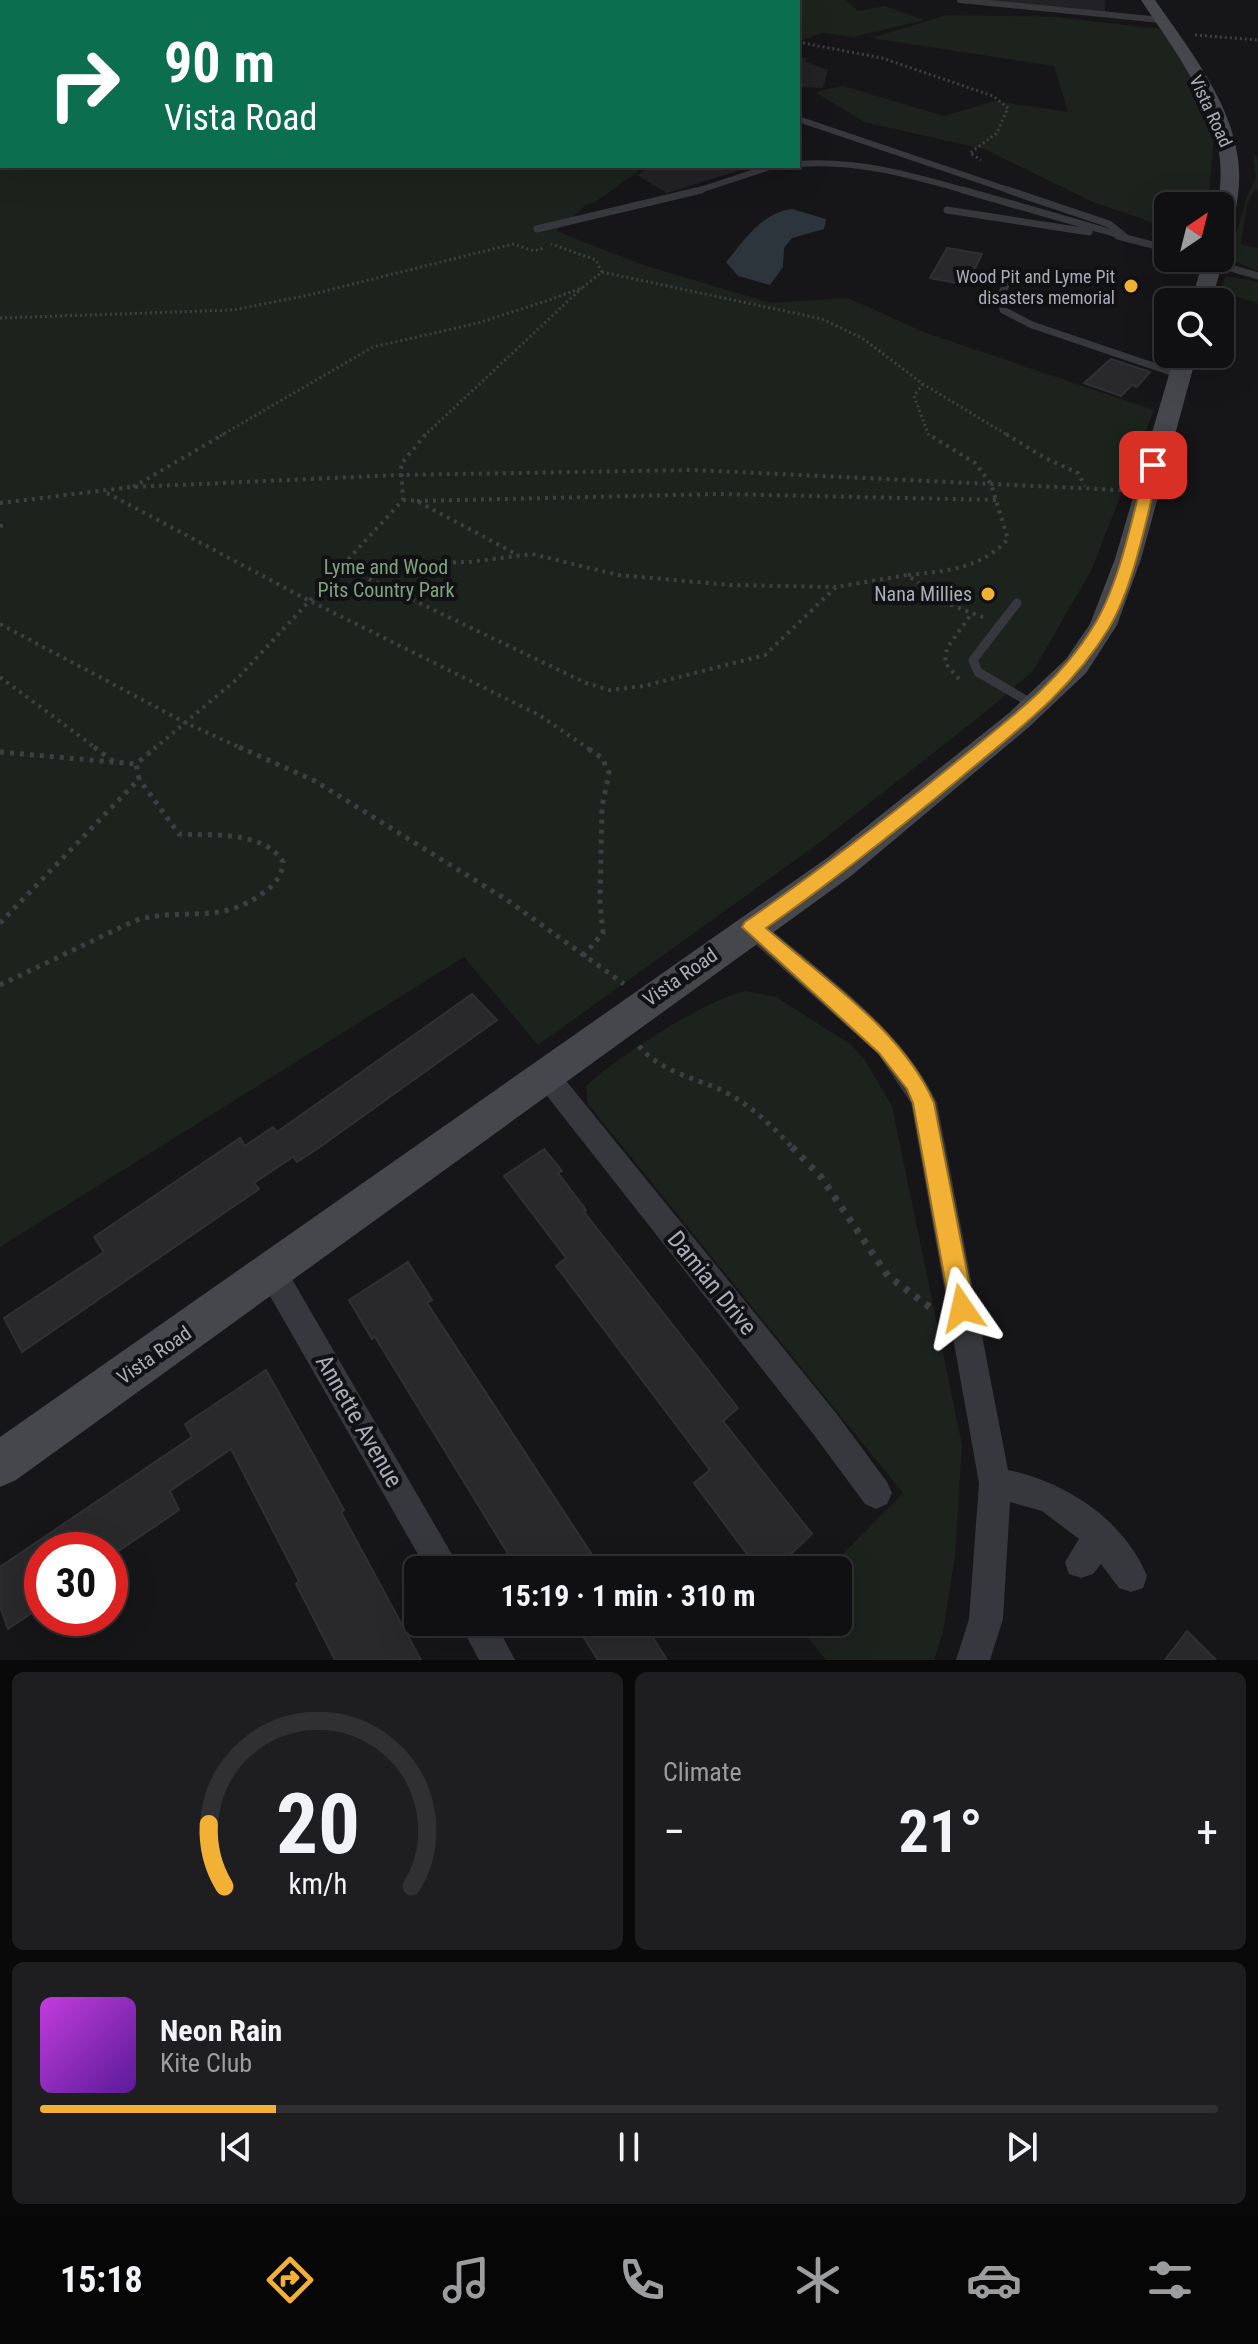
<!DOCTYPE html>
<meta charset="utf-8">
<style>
:root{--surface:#101012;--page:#1e1e20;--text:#f1f3f6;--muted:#9c9d9f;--line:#303032;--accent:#f2b134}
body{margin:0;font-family:"Roboto Condensed",sans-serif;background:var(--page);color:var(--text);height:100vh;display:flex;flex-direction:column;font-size:30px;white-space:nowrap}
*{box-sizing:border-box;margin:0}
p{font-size:26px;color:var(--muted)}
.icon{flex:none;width:44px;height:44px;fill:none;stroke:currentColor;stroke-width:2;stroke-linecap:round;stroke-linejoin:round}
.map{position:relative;height:1660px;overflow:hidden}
.side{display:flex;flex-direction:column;gap:12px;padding:12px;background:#09090a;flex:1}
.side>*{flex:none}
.hud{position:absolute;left:0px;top:0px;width:800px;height:168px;box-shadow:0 8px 32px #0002,0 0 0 2px var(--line);background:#0b6e4f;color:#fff;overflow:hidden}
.needle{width:52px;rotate:35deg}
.buttons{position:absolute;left:1154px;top:192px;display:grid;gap:16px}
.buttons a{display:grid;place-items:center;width:80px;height:80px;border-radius:12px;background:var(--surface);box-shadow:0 8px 32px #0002,0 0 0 2px var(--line);font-size:40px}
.speed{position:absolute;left:24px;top:1532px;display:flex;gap:16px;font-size:40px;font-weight:700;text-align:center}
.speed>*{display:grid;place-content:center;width:104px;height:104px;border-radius:50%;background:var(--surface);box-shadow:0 8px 32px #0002,0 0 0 2px var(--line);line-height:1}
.speed .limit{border:12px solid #d22;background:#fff;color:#111}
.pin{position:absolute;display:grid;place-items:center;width:68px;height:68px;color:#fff;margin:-34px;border-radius:16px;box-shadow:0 4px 12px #0006}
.me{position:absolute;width:88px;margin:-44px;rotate:349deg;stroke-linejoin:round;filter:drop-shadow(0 0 6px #0008)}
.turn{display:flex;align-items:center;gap:28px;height:168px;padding:0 32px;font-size:36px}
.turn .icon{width:104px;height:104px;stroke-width:2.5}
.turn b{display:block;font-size:56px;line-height:68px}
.big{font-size:60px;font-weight:700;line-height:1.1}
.side .tile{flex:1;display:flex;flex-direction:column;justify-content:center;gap:12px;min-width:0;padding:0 28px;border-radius:12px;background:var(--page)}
.side .dial{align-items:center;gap:0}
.dial svg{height:208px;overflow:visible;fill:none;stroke:var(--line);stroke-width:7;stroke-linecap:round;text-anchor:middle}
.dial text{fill:var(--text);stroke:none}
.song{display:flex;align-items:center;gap:24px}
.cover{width:96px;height:96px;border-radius:12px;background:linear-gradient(135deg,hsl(290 70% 55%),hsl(270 70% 35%))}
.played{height:8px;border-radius:4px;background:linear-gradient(90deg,var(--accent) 20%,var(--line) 20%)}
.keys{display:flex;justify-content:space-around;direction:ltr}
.heat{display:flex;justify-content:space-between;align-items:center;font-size:44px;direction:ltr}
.side .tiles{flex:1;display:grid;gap:12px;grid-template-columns:1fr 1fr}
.tile:last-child{grid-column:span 2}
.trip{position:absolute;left:404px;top:1556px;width:448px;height:80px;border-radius:12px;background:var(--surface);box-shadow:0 8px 32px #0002,0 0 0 2px var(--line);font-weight:700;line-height:80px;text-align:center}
.menu{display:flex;height:128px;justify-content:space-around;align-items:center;background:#060607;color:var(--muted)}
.menu .icon{width:56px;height:56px}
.menu .active{color:var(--accent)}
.menu b{font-size:36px;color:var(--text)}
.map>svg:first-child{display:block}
</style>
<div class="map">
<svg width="1258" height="1660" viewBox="0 0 1258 1660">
<rect width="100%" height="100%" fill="#161618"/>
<!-- built -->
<g fill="#222225">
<polygon points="983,0 1105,0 1105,13"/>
<polygon points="798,57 807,58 806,62 828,70 823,88 802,87 798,105"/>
<polygon points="650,166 754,166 667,193 637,175"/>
</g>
<!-- green -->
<g fill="#1c231d">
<polygon points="0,0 846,0 858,11 885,6 924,20 854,37 823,33 799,41 798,2 2,2 2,166 646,166 595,202 586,205 556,231 640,264 771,303 848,298 926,333 1154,410 1091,571 1033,671 989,709 815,846 538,1045 464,957 0,1247"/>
<polygon points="947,15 1056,17 1160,29 1216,112 1208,206 1168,206 1168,228 1093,202 984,149 864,122 815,92 843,86 944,116 995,101 1068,112 1054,66 871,38"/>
<polygon points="1253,152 1258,160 1258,190 1254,191 1247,204 1241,244 1258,249 1258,271 1229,259 1247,197 1256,178"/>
<polygon points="1226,276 1258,282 1258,303 1220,292"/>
<path d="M 745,991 L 776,997 L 850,1044 L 864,1059 L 892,1106 L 962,1445 L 955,1556 L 943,1632 L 934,1660 L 826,1660 L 795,1622 L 838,1622 L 838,1570 L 827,1570 L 903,1493 L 588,1104 L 586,1086 C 618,1056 704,1001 745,991 Z"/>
</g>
<!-- water -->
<path fill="#2c353c" d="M 792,209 L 826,219 L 824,229 L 792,238 L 784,248 L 783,267 L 770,285 L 738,276 L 726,262 C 745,240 761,213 792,209 Z"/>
<!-- building -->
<g fill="#29292c" stroke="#303034" stroke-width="2">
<polygon points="947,248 982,254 967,285 930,278"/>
<polygon points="1111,359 1150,372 1137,387 1132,385 1121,396 1084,383"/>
<polygon points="472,994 497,1020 320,1147 297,1162 293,1157 254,1183 259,1189 22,1352 4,1318 104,1252 94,1237 240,1138 245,1146 273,1127 277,1132"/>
<polygon points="544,1149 562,1171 558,1173 586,1210 584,1212 738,1408 723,1421 812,1534 774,1570 759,1570 694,1483 710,1470 556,1266 566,1258 504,1176"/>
<polygon points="408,1262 432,1300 427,1303 602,1570 518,1570 375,1337 372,1339 349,1300"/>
<polygon points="266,1370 344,1510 341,1512 421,1660 335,1660 296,1584 299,1581 231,1449 170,1491 179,1510 120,1550 42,1550 42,1606 8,1629 0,1607 0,1567 192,1437 185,1424"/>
<polygon points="574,1622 643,1622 667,1660 598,1660"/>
<polygon points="1187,1631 1216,1660 1165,1660"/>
</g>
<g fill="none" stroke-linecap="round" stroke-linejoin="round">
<!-- path-far3 -->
<g stroke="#3d3f44" stroke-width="3" stroke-dasharray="2 3" stroke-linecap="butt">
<polyline points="183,0 192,2"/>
<polyline points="440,0 453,2"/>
<polyline points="330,2 335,0"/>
<polyline points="1195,35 1258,40"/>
<polyline points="798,42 882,58 993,96 1008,108 997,133 970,153 981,160"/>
<polyline points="602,272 822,319 862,338 923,384 1009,436"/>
<polyline points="0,318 233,310 309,295 513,244 534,251 544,248"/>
<polyline points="923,384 914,396 929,436"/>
<polyline points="220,436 373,347 478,323 549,300 582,288 602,272 596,260 551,244"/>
<polyline points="424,436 582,288"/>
</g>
<!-- path-far2 -->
<g stroke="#3d3f44" stroke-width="4" stroke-dasharray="3 5" stroke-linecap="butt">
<polyline points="1006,434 1045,458 1078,473 1085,486"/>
<polyline points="133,487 224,434"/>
<polyline points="107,493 308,600 539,715 589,749"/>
<polyline points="403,500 417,501 516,554"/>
<polyline points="417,501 719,494 998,500"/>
<polyline points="0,503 132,487 399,475 694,470 1121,490"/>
<polyline points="0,526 7,525"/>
<polyline points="340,565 586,683 609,690 644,686 765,655 836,587 907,575 949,604 985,618"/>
<polyline points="341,565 469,562 532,554 618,575 730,585 836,587"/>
<path d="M 908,575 C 947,571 980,569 1008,539 L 991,484 L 975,463 L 928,434"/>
<polyline points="0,624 186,723 243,749"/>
<polyline points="0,677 97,749"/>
<polyline points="959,679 945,663 947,648 972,613"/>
<polyline points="154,749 237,679 403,500 401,464 426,434"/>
</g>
<!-- path-far1 -->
<g stroke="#3d3f44" stroke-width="5" stroke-dasharray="4 6" stroke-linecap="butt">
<polyline points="94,747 117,764"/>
<polyline points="239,747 315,781 507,900 624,984"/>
<polyline points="0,752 136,764"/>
<polyline points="0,923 139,779 136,764 156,747"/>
<polyline points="583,956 603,933 600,903 602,806 609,773 602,758 586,747"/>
<path d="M 0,985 L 134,921 C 180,906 219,926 263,893 C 274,885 282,877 283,862 C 263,830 212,836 179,834 L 139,779"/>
<path d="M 639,1046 C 658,1070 694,1078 721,1090 C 750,1104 772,1126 794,1149"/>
</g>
<!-- path -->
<polyline stroke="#3d3f44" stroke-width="7" stroke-dasharray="5 8" stroke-linecap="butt" points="792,1147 821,1177 888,1276 935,1311"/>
<!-- service-far2 -->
<g stroke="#37383d" stroke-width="6">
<polyline points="960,0 1161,20"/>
<polyline points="798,119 1014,192"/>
<path d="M 798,164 C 857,159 914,176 970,192"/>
<polyline points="694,192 773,166"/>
</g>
<!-- service-far1 -->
<g stroke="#37383d" stroke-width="7">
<polyline points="963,190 1120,235"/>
<polyline points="1008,190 1109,224 1124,236"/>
<polyline points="947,210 1089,232"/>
<polyline points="537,229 701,190"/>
<polyline points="1118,236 1168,249"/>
<polyline points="1196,258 1258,276"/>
<polyline points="1011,277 1001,294 1003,310 1032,325 1180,375"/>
</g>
<!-- service -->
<polyline stroke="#37383d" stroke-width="9" points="1017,603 973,660 978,672 1034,705"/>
<!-- minor -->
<g fill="#37383d" fill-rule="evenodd">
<path d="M 752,918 L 760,920 C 822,974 902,1027 937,1103 L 1008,1470 C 1066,1482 1124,1520 1147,1576 L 1143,1588 L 1131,1592 L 1119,1588 L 1101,1564 L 1093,1574 L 1081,1578 L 1069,1574 L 1065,1562 L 1079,1539 L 1042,1511 L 1010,1502 L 1003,1619 L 990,1660 L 956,1660 L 969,1619 L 979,1483 L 911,1103 L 878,1054 L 744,934 L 740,927 L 744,920 Z"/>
<polygon points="545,1063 554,1066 836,1413 887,1482 892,1493 887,1504 876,1509 865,1504 814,1435 536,1082 532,1074 536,1066"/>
<polygon points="272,1258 282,1262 461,1570 427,1570 262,1282 258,1272 262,1262"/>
<polygon points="459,1622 495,1622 515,1660 479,1660"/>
</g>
<!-- secondary -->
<g fill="#45474d" fill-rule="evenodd">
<path d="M 1141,0 L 1155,0 C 1197,61 1254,129 1236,208 C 1233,217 1232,228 1227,237 L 1220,239 L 1220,206 L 1217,206 C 1236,128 1181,61 1141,0 Z"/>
<polygon points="1221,254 1224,258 1211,302 1191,302 1204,258 1220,258"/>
<polygon points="1175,354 1197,354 1141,559 1117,625 1086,673 1029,727 851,876 16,1480 0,1487 0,1437 827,858 1009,713 1066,659 1090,624 1115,559"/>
</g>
</g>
<!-- route -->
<path fill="#f2b134" stroke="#9d7322" stroke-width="2" d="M 1153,461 L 1160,465 C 1147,514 1135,584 1109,628 C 1072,690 1014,733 959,779 C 896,831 833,881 766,928 C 824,979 903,1031 934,1103 L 974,1308 L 970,1316 L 962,1320 L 954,1316 L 950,1308 L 913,1103 L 907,1089 L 879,1053 L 742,927 L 745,922 C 816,873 883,821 950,767 C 1001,725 1058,685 1093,627 C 1120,584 1133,514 1146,465 Z"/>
<!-- markers -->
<g fill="#f2b134" stroke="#111113" stroke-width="3">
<circle cx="1131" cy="286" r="8"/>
<circle cx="988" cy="594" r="8"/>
</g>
<g text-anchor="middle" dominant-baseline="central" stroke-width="8" stroke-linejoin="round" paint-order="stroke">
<!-- far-street labels -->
<g font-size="18" fill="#a8adb8" stroke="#111113">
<text transform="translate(1211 111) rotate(65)">Vista Road</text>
</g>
<!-- far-poi labels -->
<g font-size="18" fill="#a8adb8" stroke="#111113" text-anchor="end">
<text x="1115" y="276">Wood Pit and Lyme Pit<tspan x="1115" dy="21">disasters memorial</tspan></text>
</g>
<!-- park labels -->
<g font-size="20" fill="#7fa381" stroke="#111113">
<text x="386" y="567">Lyme and Wood<tspan x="386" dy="23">Pits Country Park</tspan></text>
</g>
<!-- poi labels -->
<g font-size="20" fill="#a8adb8" stroke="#111113" text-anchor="end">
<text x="972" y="594">Nana Millies</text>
</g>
<!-- street labels -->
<g font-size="20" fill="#a8adb8" stroke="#111113">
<text transform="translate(680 977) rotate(-35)">Vista Road</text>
<text transform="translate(154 1355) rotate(-35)">Vista Road</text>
</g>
<!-- near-street labels -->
<g font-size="24" fill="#a8adb8" stroke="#111113">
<text transform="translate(712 1283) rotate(51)">Damian Drive</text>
<text transform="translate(359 1421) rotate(60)">Annette Avenue</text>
</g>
</g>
</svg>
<div class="buttons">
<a><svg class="needle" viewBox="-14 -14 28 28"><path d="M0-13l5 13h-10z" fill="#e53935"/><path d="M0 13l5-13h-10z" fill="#9c9d9f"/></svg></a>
<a><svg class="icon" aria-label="search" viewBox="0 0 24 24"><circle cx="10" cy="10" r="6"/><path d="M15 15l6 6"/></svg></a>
</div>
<div class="speed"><div class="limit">30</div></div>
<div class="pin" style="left:1153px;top:465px;background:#d93025"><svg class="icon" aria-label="arrive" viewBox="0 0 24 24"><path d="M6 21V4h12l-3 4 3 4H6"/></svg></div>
<svg class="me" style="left:962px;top:1308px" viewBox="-20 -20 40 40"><path d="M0-17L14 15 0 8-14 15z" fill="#f2b134" stroke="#fff" stroke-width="4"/></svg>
<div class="trip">15:19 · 1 min · 310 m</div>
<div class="hud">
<div class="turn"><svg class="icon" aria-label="right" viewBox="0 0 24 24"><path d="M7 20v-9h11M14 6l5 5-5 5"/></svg><div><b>90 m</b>Vista Road</div></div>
</div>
</div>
<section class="side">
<div class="tiles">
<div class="tile dial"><svg viewBox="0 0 100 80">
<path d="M14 69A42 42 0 1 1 86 69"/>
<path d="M14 69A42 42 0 0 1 8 45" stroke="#f2b134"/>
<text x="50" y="56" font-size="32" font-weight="700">20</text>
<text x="50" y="72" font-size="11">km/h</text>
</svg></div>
<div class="tile"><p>Climate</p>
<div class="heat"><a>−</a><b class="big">21°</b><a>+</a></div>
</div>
<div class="tile">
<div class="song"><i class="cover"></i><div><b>Neon Rain</b><p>Kite Club</p></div></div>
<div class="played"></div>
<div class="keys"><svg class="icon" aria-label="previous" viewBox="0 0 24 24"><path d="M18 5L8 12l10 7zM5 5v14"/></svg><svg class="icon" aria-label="pause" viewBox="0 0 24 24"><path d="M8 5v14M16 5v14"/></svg><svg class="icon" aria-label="next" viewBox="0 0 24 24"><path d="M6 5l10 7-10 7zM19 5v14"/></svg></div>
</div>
</div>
</section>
<nav class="menu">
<b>15:18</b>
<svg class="icon active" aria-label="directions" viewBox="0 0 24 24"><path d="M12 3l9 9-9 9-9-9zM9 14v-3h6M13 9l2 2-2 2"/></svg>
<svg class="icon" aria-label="music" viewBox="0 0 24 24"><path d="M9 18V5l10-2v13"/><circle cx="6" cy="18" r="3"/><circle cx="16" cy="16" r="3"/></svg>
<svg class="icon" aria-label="phone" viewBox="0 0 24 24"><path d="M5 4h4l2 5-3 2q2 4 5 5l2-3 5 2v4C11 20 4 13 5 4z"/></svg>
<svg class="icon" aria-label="climate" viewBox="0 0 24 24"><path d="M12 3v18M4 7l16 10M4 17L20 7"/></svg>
<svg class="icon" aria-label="car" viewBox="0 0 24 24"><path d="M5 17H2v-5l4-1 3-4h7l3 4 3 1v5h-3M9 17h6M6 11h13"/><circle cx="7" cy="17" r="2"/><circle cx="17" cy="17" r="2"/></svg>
<svg class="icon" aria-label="filters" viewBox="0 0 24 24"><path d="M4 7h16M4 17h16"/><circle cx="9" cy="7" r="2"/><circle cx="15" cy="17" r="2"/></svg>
</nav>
